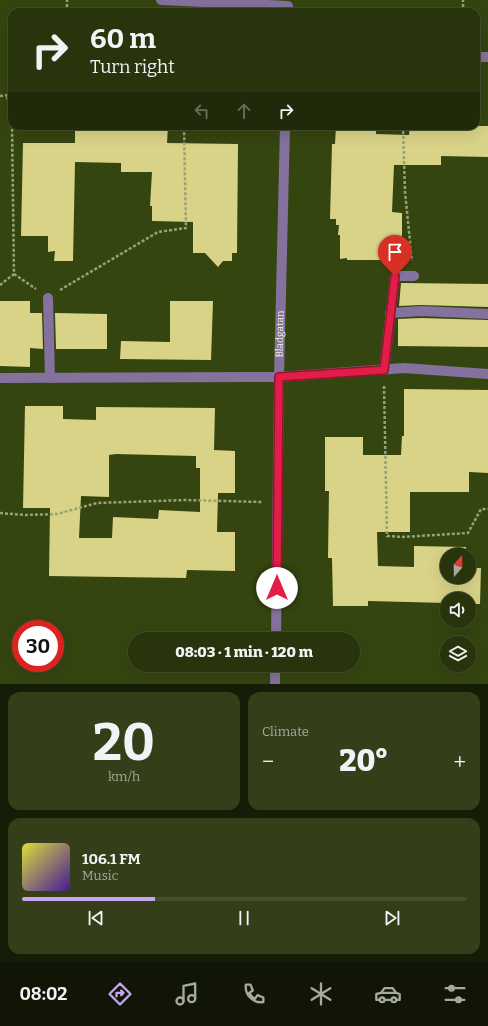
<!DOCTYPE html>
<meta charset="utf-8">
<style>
:root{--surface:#28340c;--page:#343f1a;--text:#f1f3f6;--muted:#a5aa9d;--line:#444f2d;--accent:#c7a6ef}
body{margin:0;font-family:Bitter,serif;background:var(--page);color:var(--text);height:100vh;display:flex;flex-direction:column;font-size:15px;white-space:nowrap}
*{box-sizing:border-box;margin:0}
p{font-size:13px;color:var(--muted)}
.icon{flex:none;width:22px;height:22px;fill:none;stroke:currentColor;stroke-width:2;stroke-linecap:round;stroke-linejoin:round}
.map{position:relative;height:684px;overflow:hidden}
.sheet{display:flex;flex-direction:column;gap:8px;padding:8px;background:#161d07;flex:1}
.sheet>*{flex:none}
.hud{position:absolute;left:8px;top:8px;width:472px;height:122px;border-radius:12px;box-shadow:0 4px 16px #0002,0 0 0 1px var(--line);background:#28340c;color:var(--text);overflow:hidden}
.needle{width:26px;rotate:20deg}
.controls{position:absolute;left:440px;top:548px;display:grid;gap:8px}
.controls a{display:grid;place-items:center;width:36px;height:36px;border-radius:50%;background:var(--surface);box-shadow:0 4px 16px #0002,0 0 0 1px var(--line);font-size:20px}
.speed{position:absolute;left:12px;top:620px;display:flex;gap:8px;font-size:20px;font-weight:700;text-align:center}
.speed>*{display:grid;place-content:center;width:52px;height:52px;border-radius:50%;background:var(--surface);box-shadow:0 4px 16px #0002,0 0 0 1px var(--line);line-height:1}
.speed .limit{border:6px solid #d22;background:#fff;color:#111}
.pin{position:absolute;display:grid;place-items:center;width:34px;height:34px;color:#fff;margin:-41px -17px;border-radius:50% 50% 50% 0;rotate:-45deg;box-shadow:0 0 4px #0007}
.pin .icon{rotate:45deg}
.me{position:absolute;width:44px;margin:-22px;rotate:0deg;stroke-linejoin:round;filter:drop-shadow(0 0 3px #0008)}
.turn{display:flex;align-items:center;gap:14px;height:84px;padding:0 16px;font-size:18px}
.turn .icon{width:52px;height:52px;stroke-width:2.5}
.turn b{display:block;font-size:28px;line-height:34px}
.lanes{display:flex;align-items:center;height:38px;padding:0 16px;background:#0003;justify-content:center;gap:20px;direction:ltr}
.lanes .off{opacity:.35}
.big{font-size:30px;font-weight:800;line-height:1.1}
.sheet .widget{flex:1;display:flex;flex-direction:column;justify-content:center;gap:6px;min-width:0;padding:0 14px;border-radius:12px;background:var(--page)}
.sheet .dial{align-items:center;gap:0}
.dial b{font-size:52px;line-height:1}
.song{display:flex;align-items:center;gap:12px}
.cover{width:48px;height:48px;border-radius:6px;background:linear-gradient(135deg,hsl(60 70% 55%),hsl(260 70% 35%))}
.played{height:4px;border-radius:2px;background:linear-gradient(90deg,var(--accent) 30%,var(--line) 30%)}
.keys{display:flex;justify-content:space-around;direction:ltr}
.heat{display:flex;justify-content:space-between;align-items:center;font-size:22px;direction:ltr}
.sheet .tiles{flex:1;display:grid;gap:8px;grid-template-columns:1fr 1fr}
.widget:last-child{grid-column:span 2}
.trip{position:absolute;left:128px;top:632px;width:232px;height:40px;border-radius:20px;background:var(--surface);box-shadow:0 4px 16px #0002,0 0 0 1px var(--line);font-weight:800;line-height:40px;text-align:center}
.tab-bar{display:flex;height:64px;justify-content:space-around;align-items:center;background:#101505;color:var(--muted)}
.tab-bar .icon{width:28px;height:28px}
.tab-bar .current{color:var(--accent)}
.tab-bar b{font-size:18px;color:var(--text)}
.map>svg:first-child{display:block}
</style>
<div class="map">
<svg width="488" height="684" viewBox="0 0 488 684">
<rect width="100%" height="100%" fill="#354510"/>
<!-- building -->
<g fill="#d9d388" fill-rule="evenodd">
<polygon points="75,126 168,126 167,143 238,144 237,253 232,253 232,261 223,261 218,267 205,253 193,253 193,222 152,221 152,206 150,206 152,172 121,172 121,163 75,162 73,261 54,261 55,251 48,252 48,236 21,236 23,143 75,143"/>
<polygon points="336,126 376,126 376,134 409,135 410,126 488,126 488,157 441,156 441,165 394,165 392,212 402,213 402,260 347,260 347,258 340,259 340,235 338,235 339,225 336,225 336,219 330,219 332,144 335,144"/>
<polygon points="401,283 488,284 488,307 421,305 399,306"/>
<polygon points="0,301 30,301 30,313 42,313 43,349 30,348 30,367 0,366"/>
<polygon points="170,301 213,301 211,360 120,359 121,341 170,342"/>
<polygon points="55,313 107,314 107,349 56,349"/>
<polygon points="421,318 488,320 488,347 398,346 398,319"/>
<polygon points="404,389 488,390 488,473 469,472 469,492 410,492 410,532 377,532 378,566 414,567 414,546 466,547 466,555 447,555 447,577 469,577 469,568 481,568 480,604 469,604 469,599 447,599 447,603 368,601 368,606 333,606 332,558 328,558 329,491 325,491 325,437 363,437 363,455 401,455 402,436 404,436"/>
<path d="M 25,406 L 63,406 L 63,419 L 96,420 L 96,407 L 215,408 L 214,450 L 235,451 L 235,493 L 218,493 L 217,532 L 235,532 L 235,571 L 187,570 L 186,578 L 49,576 L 50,508 L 23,508 ZM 116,454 L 196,456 L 196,468 L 200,468 L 200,512 L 159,510 L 158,519 L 113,517 L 112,538 L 79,538 L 81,496 L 109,497 L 109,455 Z"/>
</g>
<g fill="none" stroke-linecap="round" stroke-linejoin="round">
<!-- path -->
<g stroke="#94a478" stroke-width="2.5" stroke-dasharray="3 2" stroke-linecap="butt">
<polyline points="67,12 67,0"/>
<polyline points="463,12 463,0"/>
<polyline points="0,96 12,95"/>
<polyline points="7,97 12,112"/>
<polyline points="403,126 405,192 412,261"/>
<polyline points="14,274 36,289"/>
<polyline points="0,285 14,274 12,126"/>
<polyline points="60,290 158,232 186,228 184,126"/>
<polyline points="384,386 387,536 402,537 468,533 481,509 488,509"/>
<polyline points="0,513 25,515 57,514 97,503 186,500 262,502"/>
</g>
<!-- minor -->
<g stroke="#85719d" stroke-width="10">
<polyline points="161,0 288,6 288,12"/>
<polyline points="476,57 488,57"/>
<polyline points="48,298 50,378"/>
<polyline points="390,313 421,311 488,314"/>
<polyline points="384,370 395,276 414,276"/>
<polyline points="0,378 279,377 404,368 488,374"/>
<path id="s1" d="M 276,639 L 279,377 L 285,126"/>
<polyline points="275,684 275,665"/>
</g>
</g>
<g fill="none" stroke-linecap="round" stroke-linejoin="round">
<!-- route casing -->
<g stroke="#92132f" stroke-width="10">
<polyline id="route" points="277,588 279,377 384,370 395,276"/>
</g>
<!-- route -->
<use href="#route" stroke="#e11d48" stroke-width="7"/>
</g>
<g text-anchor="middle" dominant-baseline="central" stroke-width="4" stroke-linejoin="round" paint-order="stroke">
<!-- street labels -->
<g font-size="10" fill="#edfcd8" stroke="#20290c">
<text stroke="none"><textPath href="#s1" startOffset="305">Bladgatan</textPath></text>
</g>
</g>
</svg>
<div class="controls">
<a><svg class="needle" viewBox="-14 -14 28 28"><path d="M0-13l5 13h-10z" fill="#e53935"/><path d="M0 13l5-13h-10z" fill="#a5aa9d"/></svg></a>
<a><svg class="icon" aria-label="sound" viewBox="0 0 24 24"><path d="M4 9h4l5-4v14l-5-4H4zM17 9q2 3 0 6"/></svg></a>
<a><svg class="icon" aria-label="layers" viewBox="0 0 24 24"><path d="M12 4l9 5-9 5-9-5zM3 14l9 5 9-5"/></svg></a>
</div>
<div class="speed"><div class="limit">30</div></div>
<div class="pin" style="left:395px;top:276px;background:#d93025"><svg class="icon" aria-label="arrive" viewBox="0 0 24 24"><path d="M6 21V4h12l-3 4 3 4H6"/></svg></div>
<svg class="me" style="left:277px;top:588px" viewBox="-20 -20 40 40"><circle r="19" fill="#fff"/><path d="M0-13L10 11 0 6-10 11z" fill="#e11d48"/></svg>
<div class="trip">08:03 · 1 min · 120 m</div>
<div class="hud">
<div class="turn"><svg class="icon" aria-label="right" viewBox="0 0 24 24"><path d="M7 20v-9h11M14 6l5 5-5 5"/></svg><div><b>60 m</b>Turn right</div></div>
<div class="lanes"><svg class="icon off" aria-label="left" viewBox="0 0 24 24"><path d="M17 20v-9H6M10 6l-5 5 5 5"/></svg><svg class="icon off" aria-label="ahead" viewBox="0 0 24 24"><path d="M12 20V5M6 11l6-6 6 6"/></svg><svg class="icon" aria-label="right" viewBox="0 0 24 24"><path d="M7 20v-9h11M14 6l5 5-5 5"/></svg></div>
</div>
</div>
<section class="sheet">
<div class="tiles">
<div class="widget dial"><b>20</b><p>km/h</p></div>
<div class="widget"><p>Climate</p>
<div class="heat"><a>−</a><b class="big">20°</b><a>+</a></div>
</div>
<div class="widget">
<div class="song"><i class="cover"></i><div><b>106.1 FM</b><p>Music</p></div></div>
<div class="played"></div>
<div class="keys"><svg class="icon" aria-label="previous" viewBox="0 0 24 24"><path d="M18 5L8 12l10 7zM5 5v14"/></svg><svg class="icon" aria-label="pause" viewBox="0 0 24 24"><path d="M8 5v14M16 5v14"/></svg><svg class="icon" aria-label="next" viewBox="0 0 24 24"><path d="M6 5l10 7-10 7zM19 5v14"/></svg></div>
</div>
</div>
</section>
<nav class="tab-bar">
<b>08:02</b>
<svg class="icon current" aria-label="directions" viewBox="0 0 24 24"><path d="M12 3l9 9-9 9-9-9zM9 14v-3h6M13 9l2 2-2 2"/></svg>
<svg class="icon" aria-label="music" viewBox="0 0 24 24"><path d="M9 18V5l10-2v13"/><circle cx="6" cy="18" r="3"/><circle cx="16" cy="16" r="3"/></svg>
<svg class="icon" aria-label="phone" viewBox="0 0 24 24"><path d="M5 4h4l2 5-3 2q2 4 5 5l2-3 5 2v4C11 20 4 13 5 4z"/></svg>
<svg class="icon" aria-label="climate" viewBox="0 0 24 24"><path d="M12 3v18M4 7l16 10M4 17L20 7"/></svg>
<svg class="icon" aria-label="car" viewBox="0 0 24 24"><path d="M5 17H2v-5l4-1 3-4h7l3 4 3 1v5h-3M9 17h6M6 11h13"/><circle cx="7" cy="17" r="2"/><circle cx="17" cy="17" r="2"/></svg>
<svg class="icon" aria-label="filters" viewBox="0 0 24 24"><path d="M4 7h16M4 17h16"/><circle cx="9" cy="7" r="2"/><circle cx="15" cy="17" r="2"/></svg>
</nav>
